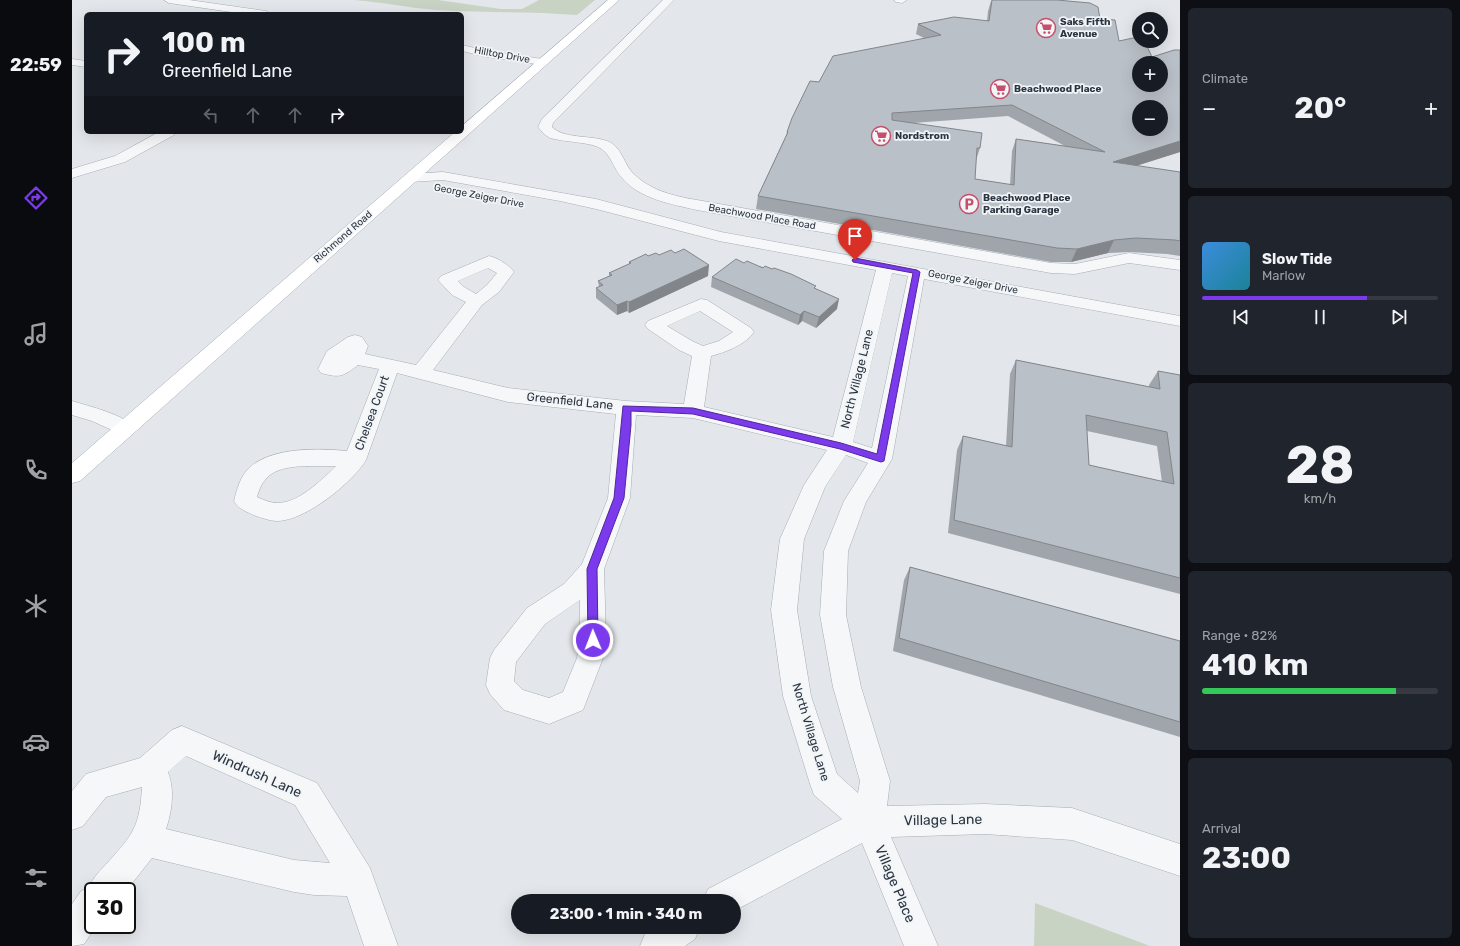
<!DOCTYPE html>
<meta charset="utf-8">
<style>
:root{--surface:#171b24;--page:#20242c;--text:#f1f3f6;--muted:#9ea1a6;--line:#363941;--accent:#7c3aed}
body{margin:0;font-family:Rubik,sans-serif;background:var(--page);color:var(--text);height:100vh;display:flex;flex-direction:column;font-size:15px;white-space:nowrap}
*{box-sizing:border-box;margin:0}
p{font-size:13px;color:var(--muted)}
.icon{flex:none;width:22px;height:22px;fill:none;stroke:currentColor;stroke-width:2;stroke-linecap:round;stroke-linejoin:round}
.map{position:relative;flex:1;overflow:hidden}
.sheet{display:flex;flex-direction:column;gap:8px;padding:8px;background:#0d0f14;width:280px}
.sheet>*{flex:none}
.top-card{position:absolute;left:12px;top:12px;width:380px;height:122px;border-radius:6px;box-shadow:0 4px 16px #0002;background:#171b24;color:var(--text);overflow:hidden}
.buttons{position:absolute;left:1060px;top:12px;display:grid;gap:8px}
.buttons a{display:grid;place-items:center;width:36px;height:36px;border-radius:50%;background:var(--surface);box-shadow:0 4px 16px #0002;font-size:20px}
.speed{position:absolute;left:12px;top:882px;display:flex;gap:8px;font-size:20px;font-weight:700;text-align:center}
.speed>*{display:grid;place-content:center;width:52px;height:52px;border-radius:50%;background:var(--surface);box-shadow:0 4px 16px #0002;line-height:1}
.speed .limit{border:2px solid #111;border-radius:6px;background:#fff;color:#111}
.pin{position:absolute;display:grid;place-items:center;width:34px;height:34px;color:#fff;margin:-41px -17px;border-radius:50% 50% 50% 0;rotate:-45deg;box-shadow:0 0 4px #0007}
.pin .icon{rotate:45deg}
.me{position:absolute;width:44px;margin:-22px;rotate:359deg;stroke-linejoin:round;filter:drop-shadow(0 0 3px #0008)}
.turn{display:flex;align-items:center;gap:14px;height:84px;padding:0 12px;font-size:18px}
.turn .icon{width:52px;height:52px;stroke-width:2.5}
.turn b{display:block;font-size:28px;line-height:34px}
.lanes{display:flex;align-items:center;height:38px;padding:0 12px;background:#0003;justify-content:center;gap:20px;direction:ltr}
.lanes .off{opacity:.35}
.big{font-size:30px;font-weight:700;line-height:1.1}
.sheet .card{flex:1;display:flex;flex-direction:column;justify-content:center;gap:6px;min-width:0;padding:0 14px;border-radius:6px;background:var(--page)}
.sheet .dial{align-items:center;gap:0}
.dial b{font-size:52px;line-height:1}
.song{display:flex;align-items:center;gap:12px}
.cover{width:48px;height:48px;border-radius:6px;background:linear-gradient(135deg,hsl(210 70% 55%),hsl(190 70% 35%))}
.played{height:4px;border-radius:2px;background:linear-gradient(90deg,var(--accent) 70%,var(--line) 70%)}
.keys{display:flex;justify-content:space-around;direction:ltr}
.heat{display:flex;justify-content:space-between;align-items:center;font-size:22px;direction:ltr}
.charge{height:6px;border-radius:3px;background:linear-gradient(90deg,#34c759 82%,var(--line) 0)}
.trip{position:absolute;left:439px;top:894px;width:230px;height:40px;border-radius:20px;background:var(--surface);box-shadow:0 4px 16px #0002;font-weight:700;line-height:40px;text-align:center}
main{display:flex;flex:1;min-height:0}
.tab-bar{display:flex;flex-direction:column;width:72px;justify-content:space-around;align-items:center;background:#090b0e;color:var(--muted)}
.tab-bar .icon{width:28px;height:28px}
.tab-bar .current{color:var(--accent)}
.tab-bar b{font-size:18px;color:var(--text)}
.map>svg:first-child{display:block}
</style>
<main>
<nav class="tab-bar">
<b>22:59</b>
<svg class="icon current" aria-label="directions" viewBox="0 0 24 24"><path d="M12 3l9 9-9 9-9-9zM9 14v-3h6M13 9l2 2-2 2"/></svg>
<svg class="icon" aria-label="music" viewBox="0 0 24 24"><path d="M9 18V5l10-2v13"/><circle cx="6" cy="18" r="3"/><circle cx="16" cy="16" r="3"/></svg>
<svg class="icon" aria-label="phone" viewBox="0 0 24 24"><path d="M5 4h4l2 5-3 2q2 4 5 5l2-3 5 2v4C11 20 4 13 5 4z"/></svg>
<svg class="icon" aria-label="climate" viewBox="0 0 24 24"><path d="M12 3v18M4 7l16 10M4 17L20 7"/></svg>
<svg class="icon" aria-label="car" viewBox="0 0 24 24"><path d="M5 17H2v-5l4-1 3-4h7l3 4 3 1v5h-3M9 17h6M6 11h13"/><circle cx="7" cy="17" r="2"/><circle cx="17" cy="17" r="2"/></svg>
<svg class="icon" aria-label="filters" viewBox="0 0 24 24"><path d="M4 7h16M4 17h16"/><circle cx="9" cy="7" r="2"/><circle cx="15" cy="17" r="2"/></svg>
</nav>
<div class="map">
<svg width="1108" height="946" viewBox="0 0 1108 946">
<rect width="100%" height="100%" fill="#e3e6ea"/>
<!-- green -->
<g fill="#c9d3c4">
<path d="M 282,0 L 366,0 L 429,9 L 450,9 L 467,0 L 523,0 L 505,15 C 459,11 412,13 365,10 C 337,8 310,2 282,0 Z"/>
<polygon points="963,903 1078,946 962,946"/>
</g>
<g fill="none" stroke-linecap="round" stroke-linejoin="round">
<!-- minor casing -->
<g stroke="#a8adb4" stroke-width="1">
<g id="minor">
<polygon points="92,0 117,0 194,11 199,14 173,14 97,3"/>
<path d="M 591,0 L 602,0 L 481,123 L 480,127 C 491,139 519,135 535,141 C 549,146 551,161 559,171 C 576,190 601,196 625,200 L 979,263 L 1003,264 L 1057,253 L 1108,260 L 1108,270 L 1057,263 L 1003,274 L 979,273 L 625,210 C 599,204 568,199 550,178 C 541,168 539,153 526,147 C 515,142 492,142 478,138 L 472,134 L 466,127 L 470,119 Z"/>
<polygon points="822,0 835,0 830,3 824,2"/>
<polygon points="390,45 415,51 471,59 475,60 477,62 475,64 471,65 415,57 390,51"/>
<polygon points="0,59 14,61 14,67 0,65"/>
<polygon points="87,132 104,132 102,135 53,162 0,178 0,169 43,156"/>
<path d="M 371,172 L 524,199 L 649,232 L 1108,316 L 1108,326 L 852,279 L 820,459 L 794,502 L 776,551 L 774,615 L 789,687 L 818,781 L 815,806 L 913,804 L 1000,808 L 1108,844 L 1108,876 L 1000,840 L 913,834 L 819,837 L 866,946 L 832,946 L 790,843 L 662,911 L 662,901 L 631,901 L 636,889 L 770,819 L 742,795 L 738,784 L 711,696 L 699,610 L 708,539 L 732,485 L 755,450 L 621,418 L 564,415 L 558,498 L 532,569 L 534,640 L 531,658 L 511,710 L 477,724 L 432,710 L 418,694 L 414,685 L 418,658 L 422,650 L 455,608 L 492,584 L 510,564 L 536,498 L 544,414 L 436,402 L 325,373 L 294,460 C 280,483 233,521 205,521 C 198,521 191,518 184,516 C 175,512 166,509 162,501 C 165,489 168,477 177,468 C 199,447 247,448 275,451 L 307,369 L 286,365 C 270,377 268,378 249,373 L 246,369 L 255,351 L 276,337 L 283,335 L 290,337 L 296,346 L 293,354 L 344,365 L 394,302 L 380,295 L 366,280 L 369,276 L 417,256 C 426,258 437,265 442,272 L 427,292 L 410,305 L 361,370 L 436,388 L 554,401 L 612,404 L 620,356 L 607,350 L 576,329 L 573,325 L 576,321 L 629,299 L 635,300 L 679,328 L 682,332 C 673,345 654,352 639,356 L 632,407 L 761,437 L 804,270 L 647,241 L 524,209 L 488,201 L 371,180 L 338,182 L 333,181 L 331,178 L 333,175 L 338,174 ZM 416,268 L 425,273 L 415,285 L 404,294 L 392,287 L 386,281 ZM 820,273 L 836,276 L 800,448 L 781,442 ZM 628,311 L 661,332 L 647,341 L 631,346 L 620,341 L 595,326 ZM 774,455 L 796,463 L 772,501 L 752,551 L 748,615 L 761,687 L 788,781 L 786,793 L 765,774 L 739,696 L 725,610 L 732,539 L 753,487 ZM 235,466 L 264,466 C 252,478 230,499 213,502 C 203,505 194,501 185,497 C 192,470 210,467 235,466 ZM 508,600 L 508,640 L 505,658 L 491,692 L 477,698 L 451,690 L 442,681 L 444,662 L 473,624 Z"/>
<path d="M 0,401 C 16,406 55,415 63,429 L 60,434 L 53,436 L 20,421 L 0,415 Z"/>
<path d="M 110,726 L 245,783 L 298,868 L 326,946 L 292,946 L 275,896 L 242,895 L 222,892 L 80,858 L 54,891 L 21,891 L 21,925 L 25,925 L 12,944 L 0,946 L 0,904 L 9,891 L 17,888 C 21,877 29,870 37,861 C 62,834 68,824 70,787 L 34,797 L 11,826 L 0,830 L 0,791 L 14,774 L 68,758 L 100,730 ZM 114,756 L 223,805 L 258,863 L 222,860 L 94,829 C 100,811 103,790 96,772 Z"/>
<polygon points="582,927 628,927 623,939 613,946 568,946 573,934"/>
</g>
</g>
<!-- major casing -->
<g stroke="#a2abb5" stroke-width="1">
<polygon id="major" points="536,0 547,0 8,481 0,483 0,463 383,132 390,132 390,126"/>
</g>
<!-- minor -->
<use href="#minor" fill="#f5f7f8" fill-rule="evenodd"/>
<!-- major -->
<use href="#major" fill="#fff" fill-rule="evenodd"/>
</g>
<!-- wall -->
<g fill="#a0a5ab" fill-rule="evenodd">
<path d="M 919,1 L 1028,19 L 1047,41 L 1108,152 L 1064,166 L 1108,172 L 1108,256 L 1095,254 L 1057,252 L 1036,253 L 999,262 L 979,262 L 684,209 L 686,196 L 714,136 L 715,132 L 747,82 L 852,38 L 844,34 L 846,24 L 915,21 L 916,11 ZM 936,116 L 993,146 L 944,139 L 940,151 L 938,185 L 903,179 L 904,160 L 908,148 L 841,123 Z"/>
<polygon points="587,255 636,276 557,313 555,311 545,315 524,298 524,288 527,287 526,281 537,276 537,273 557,264 557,262 576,256"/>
<polygon points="672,263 700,269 744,289 765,309 744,328 730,321 726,325 639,287 640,277"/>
<path d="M 944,360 L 1077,387 L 1077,385 L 1086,371 L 1108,375 L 1108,594 L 876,533 L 885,450 L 891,436 L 934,446 L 938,374 ZM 1015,431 L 1085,446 L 1090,482 L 1017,465 Z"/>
<polygon points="838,567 1108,641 1108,737 821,651 832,580"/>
</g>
<!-- shaded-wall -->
<g fill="#82868b">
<polygon points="1108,141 1108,152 1035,175 1041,162"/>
<polygon points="1042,240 1036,253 999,262 1005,249"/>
<polygon points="637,265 636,276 557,313 557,302"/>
<polygon points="767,299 765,309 744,328 747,317"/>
<polygon points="555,301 555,311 545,315 545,305"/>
<polygon points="732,311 730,321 726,325 728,315"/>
</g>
<!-- building -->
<g fill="#bac0c7" stroke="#82868b" fill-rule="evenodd">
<path d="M 920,0 L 985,0 L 1018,3 L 1026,7 L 1028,19 L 1043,20 L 1047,41 L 1061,38 L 1067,39 L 1067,41 L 1071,41 L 1073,42 L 1080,57 L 1102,50 L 1108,50 L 1108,141 L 1041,162 L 1108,172 L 1108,241 L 1103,240 L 1064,238 L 1042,240 L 1005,249 L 985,248 L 686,196 L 716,132 L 715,132 L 720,118 L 738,81 L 747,82 L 761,56 L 869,35 L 846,24 L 882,17 L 917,21 ZM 1067,63 L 1089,63 L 1089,85 L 1067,85 ZM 940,105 L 1033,152 L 944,139 L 942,185 L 903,179 L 905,148 L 908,148 L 910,133 L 820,120 L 820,113 ZM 1067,107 L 1089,107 L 1089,129 L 1067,129 Z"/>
<polygon points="612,249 637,265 557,302 555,301 545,305 524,288 531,285 526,281 540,275 537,273 559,263 557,262 574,254 576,256 584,253 587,255 599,250 603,253"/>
<polygon points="664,259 672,263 675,261 691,268 693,266 700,269 702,268 719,274 744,286 742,288 767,299 747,317 732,311 728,315 640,277"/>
<path d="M 944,360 L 1088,389 L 1086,371 L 1108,375 L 1108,578 L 882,520 L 891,436 L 940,447 ZM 1014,415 L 1095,432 L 1102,484 L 1017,465 Z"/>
<polygon points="838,567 1108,641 1108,722 827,638"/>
</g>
<!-- route -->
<polygon fill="#7c3aed" stroke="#51269a" points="783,258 845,270 848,272 812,461 809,462 768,449 621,414 559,411 559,425 552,498 525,569 526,640 525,643 521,645 517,643 516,640 515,569 542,498 551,406 621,408 769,443 805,454 841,273 781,262 780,260"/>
<!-- icons -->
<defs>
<g id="supermarket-ring" transform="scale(1)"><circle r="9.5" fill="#f2f5f7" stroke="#c74f6a" stroke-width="1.5"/><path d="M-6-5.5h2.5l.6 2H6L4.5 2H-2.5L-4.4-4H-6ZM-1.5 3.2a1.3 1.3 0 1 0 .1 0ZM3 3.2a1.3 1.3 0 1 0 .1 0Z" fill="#c74f6a"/></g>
<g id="parking-ring" transform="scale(1)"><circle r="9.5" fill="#f2f5f7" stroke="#c74f6a" stroke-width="1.5"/><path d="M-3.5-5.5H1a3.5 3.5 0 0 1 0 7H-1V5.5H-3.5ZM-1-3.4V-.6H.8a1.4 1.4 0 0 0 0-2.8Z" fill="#c74f6a"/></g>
</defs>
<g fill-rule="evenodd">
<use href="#supermarket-ring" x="974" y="28"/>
<use href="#supermarket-ring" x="928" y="89"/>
<use href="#supermarket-ring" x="809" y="136"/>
<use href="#parking-ring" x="897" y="204"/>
</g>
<g text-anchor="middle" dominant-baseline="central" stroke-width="3.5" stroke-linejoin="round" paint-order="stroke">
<!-- far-poi labels -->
<g font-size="10" font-weight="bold" fill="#2b3541" stroke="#f2f5f7" text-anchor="start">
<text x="988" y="22">Saks Fifth<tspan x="988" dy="12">Avenue</tspan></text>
<text x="942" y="89">Beachwood Place</text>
<text x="823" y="136">Nordstrom</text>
<text x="911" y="198">Beachwood Place<tspan x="911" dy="12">Parking Garage</tspan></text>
</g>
<!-- far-street labels -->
<g font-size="10" fill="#2b3541" stroke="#f2f5f7">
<text transform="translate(430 55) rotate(10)">Hilltop Drive</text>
<text transform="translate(407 196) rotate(11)">George Zeiger Drive</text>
<text transform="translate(690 217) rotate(10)">Beachwood Place Road</text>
<text transform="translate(271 237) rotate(-41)">Richmond Road</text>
<text transform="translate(901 282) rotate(11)">George Zeiger Drive</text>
</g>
<!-- street labels -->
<g font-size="12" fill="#2b3541" stroke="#f2f5f7">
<text transform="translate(785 379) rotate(-76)">North Village Lane</text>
<text transform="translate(498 401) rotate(6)">Greenfield Lane</text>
<text transform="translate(300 413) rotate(-70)">Chelsea Court</text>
<text transform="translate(739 732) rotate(73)">North Village Lane</text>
</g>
<!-- near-street labels -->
<g font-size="14" fill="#2b3541" stroke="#f2f5f7">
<text transform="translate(185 774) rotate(24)">Windrush Lane</text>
<text transform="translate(871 820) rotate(-1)">Village Lane</text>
<text transform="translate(823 884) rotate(67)">Village Place</text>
</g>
</g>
</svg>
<div class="buttons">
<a><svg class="icon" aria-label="search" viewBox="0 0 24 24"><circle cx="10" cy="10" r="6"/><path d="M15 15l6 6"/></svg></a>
<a>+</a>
<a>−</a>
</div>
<div class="speed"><div class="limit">30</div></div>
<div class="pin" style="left:783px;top:260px;background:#d93025"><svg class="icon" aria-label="arrive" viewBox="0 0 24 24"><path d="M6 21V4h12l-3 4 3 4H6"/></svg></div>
<svg class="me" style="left:521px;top:640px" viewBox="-20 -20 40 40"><circle r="17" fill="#7c3aed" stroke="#fff" stroke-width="3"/><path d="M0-11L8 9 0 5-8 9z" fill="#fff"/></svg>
<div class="trip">23:00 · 1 min · 340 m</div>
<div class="top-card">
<div class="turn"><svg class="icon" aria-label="right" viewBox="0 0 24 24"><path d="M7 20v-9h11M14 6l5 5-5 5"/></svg><div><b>100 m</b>Greenfield Lane</div></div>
<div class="lanes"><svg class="icon off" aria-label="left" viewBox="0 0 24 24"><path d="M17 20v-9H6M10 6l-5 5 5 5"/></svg><svg class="icon off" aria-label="ahead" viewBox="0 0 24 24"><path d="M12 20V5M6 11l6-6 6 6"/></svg><svg class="icon off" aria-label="ahead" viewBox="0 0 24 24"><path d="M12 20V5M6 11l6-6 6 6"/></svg><svg class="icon" aria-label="right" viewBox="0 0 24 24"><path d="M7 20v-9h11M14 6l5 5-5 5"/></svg></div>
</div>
</div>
<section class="sheet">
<div class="card"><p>Climate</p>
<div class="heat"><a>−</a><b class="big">20°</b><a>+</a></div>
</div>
<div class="card">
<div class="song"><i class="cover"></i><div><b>Slow Tide</b><p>Marlow</p></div></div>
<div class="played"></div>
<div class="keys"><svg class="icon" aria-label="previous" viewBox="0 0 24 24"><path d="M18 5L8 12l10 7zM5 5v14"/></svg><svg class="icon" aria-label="pause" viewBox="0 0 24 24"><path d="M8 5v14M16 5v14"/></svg><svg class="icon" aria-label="next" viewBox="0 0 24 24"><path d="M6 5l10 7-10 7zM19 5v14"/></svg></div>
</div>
<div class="card dial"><b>28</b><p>km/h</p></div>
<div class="card"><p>Range · 82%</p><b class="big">410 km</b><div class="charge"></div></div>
<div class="card"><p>Arrival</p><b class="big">23:00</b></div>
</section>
</main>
